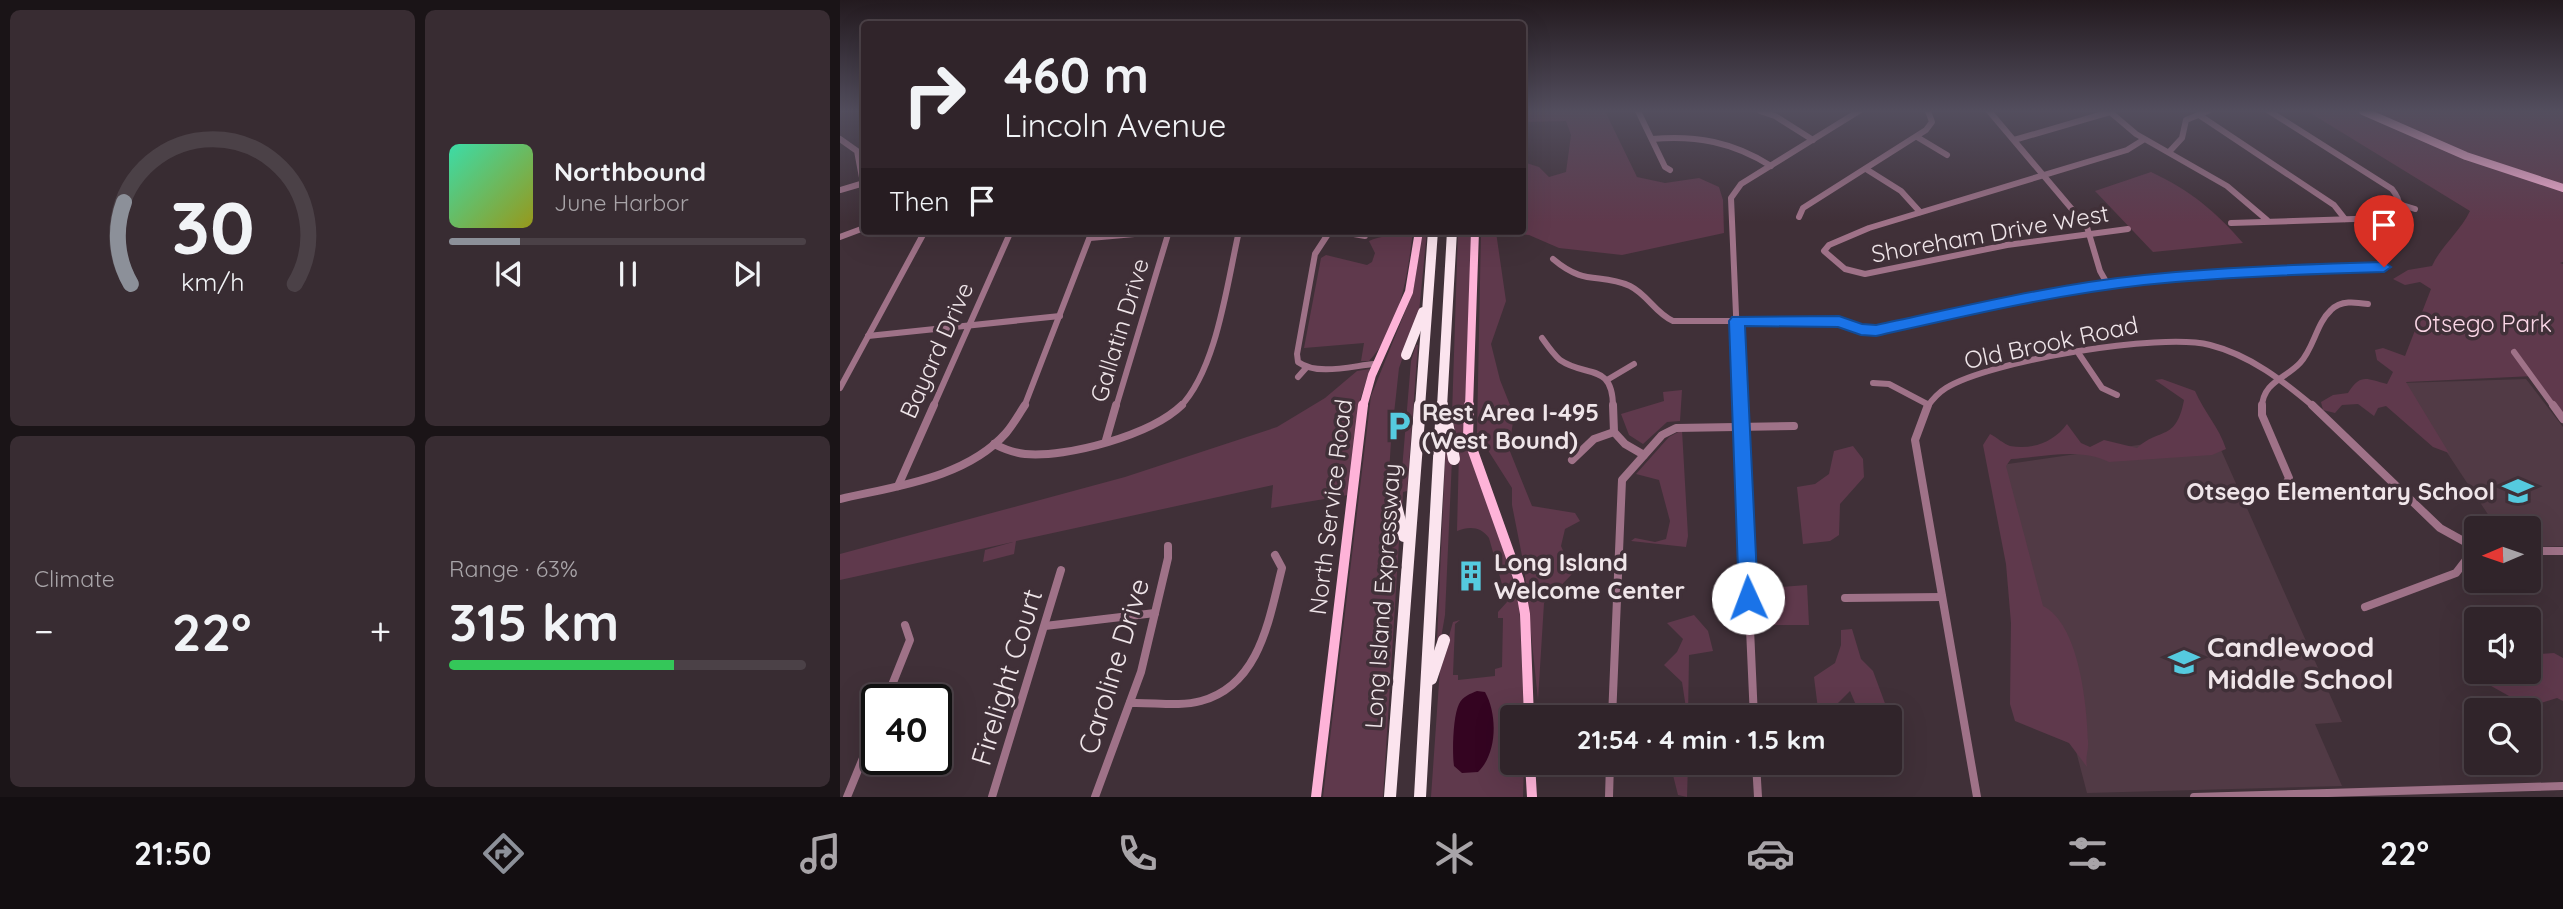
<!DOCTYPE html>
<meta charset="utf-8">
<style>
:root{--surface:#30242a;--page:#382c32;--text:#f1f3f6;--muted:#a8a4a8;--line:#4b4147;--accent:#8c9099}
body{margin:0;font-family:Quicksand,sans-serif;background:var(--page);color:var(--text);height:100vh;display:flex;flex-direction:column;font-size:26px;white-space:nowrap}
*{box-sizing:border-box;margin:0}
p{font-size:23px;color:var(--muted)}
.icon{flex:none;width:38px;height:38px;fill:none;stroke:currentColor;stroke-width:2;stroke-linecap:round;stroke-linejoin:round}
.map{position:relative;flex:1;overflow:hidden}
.panel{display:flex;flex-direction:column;gap:10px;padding:10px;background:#1a1417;width:840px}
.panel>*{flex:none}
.banner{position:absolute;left:21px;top:21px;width:665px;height:214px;border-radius:7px;box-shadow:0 7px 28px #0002,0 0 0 2px var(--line);background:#30242a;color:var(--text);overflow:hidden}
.needle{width:46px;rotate:268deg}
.tools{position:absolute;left:1624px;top:516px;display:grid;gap:14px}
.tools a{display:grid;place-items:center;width:77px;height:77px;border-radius:7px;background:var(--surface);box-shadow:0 7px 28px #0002,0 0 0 2px var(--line);font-size:35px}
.speed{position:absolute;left:21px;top:684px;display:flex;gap:14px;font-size:35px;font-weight:700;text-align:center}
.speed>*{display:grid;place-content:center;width:91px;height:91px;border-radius:50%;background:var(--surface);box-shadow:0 7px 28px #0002,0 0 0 2px var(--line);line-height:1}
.speed .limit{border:4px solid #111;border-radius:10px;background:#fff;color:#111}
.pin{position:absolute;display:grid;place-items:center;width:60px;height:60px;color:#fff;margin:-72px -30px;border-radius:50% 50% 50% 0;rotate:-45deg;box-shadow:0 0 7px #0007}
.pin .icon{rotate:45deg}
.me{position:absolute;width:77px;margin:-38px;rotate:358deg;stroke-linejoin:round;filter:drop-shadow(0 0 5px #0008)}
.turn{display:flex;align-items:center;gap:24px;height:147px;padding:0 28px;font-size:32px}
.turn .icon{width:91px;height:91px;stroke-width:2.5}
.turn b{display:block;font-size:49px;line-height:60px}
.then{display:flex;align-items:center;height:66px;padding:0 28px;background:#0003;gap:14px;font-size:26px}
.big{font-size:52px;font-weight:700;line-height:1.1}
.panel .widget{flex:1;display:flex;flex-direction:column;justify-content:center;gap:10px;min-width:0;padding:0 24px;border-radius:10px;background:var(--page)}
.panel .dial{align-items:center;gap:0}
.dial svg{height:182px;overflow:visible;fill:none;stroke:var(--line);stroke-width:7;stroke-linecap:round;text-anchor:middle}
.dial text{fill:var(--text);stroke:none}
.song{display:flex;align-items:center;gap:21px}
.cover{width:84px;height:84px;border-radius:10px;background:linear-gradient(135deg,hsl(160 70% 55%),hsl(60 70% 35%))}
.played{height:7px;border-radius:4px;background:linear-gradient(90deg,var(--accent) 20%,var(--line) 20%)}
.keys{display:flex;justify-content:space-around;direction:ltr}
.heat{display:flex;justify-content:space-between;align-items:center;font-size:38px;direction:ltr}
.charge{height:10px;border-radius:5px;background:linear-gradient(90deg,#34c759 63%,var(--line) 0)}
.panel .tiles{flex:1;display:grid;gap:10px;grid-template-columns:repeat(2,1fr)}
.trip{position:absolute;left:660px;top:705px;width:402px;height:70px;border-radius:7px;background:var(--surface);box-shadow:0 7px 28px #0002,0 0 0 2px var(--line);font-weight:700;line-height:70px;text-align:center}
.menu{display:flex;height:112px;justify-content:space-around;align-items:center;background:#130e11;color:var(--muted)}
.menu .icon{width:49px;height:49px}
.menu .selected{color:var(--accent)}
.menu b{font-size:32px;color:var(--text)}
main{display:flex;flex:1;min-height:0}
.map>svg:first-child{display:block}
</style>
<main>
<section class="panel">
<div class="tiles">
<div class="widget dial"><svg viewBox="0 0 100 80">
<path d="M14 69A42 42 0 1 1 86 69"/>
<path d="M14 69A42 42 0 0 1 11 33" stroke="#8c9099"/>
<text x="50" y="56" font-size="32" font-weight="700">30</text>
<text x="50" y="72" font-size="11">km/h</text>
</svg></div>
<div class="widget">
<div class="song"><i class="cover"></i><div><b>Northbound</b><p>June Harbor</p></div></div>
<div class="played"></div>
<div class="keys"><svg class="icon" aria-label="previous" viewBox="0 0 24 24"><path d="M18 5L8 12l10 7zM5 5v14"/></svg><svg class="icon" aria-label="pause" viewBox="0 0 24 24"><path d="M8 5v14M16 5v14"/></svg><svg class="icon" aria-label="next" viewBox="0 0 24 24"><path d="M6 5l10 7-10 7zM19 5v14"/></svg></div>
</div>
<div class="widget"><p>Climate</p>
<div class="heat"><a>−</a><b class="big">22°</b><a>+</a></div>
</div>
<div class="widget"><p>Range · 63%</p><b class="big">315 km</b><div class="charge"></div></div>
</div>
</section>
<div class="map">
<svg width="1723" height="797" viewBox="0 0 1723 797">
<rect width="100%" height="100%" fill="#403038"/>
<!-- built -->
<g fill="#513a45">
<polygon points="1686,379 1723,427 1723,546 1689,547 1689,528 1657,528 1561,383"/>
<polygon points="1374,434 1502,722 1475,724 1502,786 1247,793 1161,465"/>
</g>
<!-- green -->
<g fill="#5f394c">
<polygon points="683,111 765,111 797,177 825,183 859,178 879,187 883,200 884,233 782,255 719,248 689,235 656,232 666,301 651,344 660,380 674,415 669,449 692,506 735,513 740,521 725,529 721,546 733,573 704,603 698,700 684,566 672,505 672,488 637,433 641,231 682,231 683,162 699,167 709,177 726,172 731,135 726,121 683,122"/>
<path d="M 1467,111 L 1723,111 L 1723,262 L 1720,263 L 1723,264 L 1723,415 L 1694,376 L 1566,382 L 1609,453 L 1593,447 L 1546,406 L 1538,408 L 1534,416 L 1518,404 L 1502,405 L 1495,413 L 1483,410 L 1481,402 L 1493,395 L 1508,393 C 1521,373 1526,379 1547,384 L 1553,372 L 1537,360 L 1535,350 L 1543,348 L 1565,356 L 1591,289 L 1580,282 L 1565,285 L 1553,279 L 1568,270 L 1592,266 C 1601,246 1620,232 1630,211 Z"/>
<path d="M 1311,172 C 1350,190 1375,211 1403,243 L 1313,252 L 1255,191 Z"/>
<path d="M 560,231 L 573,231 C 568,273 560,329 529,361 L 521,361 L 524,343 L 464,348 L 481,258 L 486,255 L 527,265 L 532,262 L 535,253 L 529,241 C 540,235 552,238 560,231 Z"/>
<polygon points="583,231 587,231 579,312 559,368 551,441 548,489 558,527 559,541 543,797 483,797 531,396 573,292"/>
<path d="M 618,231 L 632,231 L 624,434 L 679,597 L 684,717 L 672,718 L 672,763 L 684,763 L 683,797 L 591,797 L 600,668 L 613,622 L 620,620 L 615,624 L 613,675 L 618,675 L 618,680 L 655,676 L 655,669 L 662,667 L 663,618 L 658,618 L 658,612 L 667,602 L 649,538 C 641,527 630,526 617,531 L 619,451 L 612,415 Z"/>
<polygon points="576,345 578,345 567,491 563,492 562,510 560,494 571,361"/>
<polygon points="530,369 520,400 508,495 431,508 433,485 176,541 174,554 143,562 145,550 173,542 0,580 0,554 285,477 437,427 485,398 517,371"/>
<path d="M 1322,379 L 1355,391 C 1364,412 1379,427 1386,449 L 1372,455 L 1269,462 C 1240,447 1202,457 1171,459 L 1166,466 L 1203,606 C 1239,624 1247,704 1248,741 C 1249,750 1245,756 1247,767 L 1229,743 L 1175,721 L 1170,704 L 1171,623 L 1166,564 L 1143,445 L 1150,434 C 1156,437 1164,444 1170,446 C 1193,450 1214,442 1227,424 L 1241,443 L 1250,447 L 1264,440 L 1297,448 C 1320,427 1336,442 1344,400 L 1315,380 Z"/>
<polygon points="842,390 840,421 827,422 803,444 789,435 781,414 824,401 823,392"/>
<polygon points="842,430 848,536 846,547 791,541 795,538 815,542 826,539 830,521 819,480 796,474 829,437"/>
<polygon points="606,439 612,459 605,615 601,638 597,642"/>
<polygon points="1013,446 1023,459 1024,477 1000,504 999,535 990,541 963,544 957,487 975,484 989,474 994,451"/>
<polygon points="967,585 969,625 918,625 914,589"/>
<polygon points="854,615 868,631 873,651 849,655 848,717 836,717 846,708 842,682 824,665 837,652 843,639 827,623"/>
<polygon points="1012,629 1021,659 1033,671 1050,717 1021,717 1010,691 997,704 994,717 979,717 974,677 995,663 1001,645 1001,630"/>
<polygon points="1714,653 1723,658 1723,701 1717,698 1698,704 1685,705 1637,678 1629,659 1636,659 1636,672 1689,672 1689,655"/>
<polygon points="830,763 848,763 847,797 838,795"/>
</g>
<!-- water -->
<path fill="#340421" d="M 637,691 L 645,692 C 658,715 657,754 638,772 L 622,773 L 614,766 C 612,752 613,716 619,704 C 623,696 630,694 637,691 Z"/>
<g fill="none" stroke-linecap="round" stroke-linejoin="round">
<!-- minor-far1 -->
<g stroke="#9f7288" stroke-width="6">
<polyline points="798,111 825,167 830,170"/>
<polyline points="920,111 935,116 973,140"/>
<polyline points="1149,111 1247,227 1260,271 1268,285"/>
<polyline points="1269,111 1296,134 1387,186 1427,220"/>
<polyline points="1359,115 1494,205 1505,219"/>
<polyline points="1077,137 1107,155"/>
<polyline points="0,139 17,151 23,183"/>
<path d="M 812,139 C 856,135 893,142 931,166"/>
<polyline points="1174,140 1270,112"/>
<polyline points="1330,151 1342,138 1346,120 1368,111"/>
<polyline points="1026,169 1061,191 1080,212"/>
<polyline points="0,190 24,183"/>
<polyline points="1562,205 1575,209"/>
<polyline points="959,217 963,208 1086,130 1092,122 1088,111"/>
<path d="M 1391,223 L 1544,218 C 1563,214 1562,202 1552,189 L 1429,111"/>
<polyline points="1288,229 1167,245 1025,274 1005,269 984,251 989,245 1029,228 1287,150 1303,140"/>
<path d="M 490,231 L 475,254 L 457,354 L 458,362 C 477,376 512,366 534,364"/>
<polyline points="497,231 525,236"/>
<polyline points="0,237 24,228"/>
<polyline points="250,238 328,231"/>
<path d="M 713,259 C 746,287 759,272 790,286 C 808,295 815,313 833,321 L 999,321 L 1022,329 L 1036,330 C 1125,311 1213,289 1304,280 C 1384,272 1464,269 1544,267"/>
<polyline points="28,336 220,316"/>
<path d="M 702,338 C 707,345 713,354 720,360 C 746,378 773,362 773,407"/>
<polyline points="1674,352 1714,407"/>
<polyline points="1239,354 1262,388 1277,395"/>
<polyline points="458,377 466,368"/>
<polyline points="767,380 794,364"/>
<polyline points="1033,383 1049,384 1087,404"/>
<polyline points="0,388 85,231"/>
<polyline points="93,407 171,231"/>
<polyline points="184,407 252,231"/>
<polyline points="276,407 329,231"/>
<path d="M 340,407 C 377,369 387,283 399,231"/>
<polyline points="900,407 891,198 901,184 1019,111"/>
<path d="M 1087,407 C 1092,400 1098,393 1106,388 C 1149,361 1321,332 1370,345 C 1410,355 1443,381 1474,407"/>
<path d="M 1422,407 C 1423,382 1445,379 1460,363 C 1474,348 1476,324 1491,310 C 1501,300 1515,302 1528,304"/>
</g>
<!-- minor -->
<g stroke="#9f7288" stroke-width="8">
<polyline points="773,405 774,432 785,444 804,455"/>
<polyline points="900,405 914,718"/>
<polyline points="1088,405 1075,440 1137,797"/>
<polyline points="1422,405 1422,415 1449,478 1444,488"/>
<polyline points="1472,405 1600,528 1636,548"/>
<polyline points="1713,405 1723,419"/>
<polyline points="266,440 276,405"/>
<path d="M 154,444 C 164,449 174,453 185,454 C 227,458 311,435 342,405"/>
<polyline points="732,460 754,439 774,432"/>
<polyline points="58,486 94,405"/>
<path d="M 0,499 C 56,486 126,478 166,433 C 173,425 179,414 185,405"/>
<polyline points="1689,551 1723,551"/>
<polyline points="1005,598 1102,597"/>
<polyline points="1525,607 1616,573 1626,560 1629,546"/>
<polyline points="205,626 315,613"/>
<polyline points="46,700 70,640 65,625"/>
<path d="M 290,703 C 313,702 339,707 361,701 C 420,685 429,619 442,568 L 435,555"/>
<polyline points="772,718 782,480 822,435 836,428 954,426"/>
<polyline points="916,763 918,797"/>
<polyline points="7,797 37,724"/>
<polyline points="152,797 221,570"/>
<polyline points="255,797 301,672 328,558 328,546"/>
<polyline points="769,797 770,763"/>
<polyline points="1354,797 1723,786"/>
</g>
<!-- major-far1 -->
<g stroke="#feb3d8" stroke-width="8">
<polyline points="1523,111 1626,156 1723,188"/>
<polyline points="523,407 532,375 569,292 579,231"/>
<polyline points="629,407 635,231"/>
</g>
<!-- major -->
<g stroke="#feb3d8" stroke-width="10">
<polyline points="629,405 628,437 679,580 685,614 689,718"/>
<polyline points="690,763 692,797"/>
<polyline points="476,797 523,405"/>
</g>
<!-- highway-far1 -->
<g stroke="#fbe4ee" stroke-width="10">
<polyline points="566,355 583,312"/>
<polyline points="580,407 593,231"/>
<polyline points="602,407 612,231"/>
</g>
<!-- highway -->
<g stroke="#fbe4ee" stroke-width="12">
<polyline points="606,417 614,459"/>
<polyline points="554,499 564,536"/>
<polyline points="591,679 604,640"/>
<polyline points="550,797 580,405"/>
<polyline points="580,797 602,405"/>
</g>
</g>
<!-- sky -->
<linearGradient id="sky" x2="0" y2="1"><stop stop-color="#231a1f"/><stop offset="0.5" stop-color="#534e5e"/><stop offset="1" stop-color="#534e5e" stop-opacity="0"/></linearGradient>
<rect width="1723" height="222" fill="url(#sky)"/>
<!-- route -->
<path fill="#1a73e8" stroke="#114b97" stroke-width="2" d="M 1544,262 L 1551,267 L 1544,272 C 1464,274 1384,277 1304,285 C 1213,295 1125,316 1036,336 L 1021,335 L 998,327 L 905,326 L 918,598 L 915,604 L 908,606 L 902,604 L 899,598 L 889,321 L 892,317 L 999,316 L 1022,324 L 1036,325 C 1125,306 1214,284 1304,275 C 1384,267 1464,264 1544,262 Z"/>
<!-- icons -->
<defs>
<g id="parking-bare" transform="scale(2.415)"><path d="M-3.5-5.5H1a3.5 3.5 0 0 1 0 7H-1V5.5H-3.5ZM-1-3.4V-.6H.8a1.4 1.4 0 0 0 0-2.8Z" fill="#55cadf" stroke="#403038" stroke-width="2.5" paint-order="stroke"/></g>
<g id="school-bare" transform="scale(2.415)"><path d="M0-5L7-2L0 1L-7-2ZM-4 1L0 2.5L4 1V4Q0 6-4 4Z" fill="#55cadf" stroke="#403038" stroke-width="2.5" paint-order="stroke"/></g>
<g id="building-bare" transform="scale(2.415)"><path d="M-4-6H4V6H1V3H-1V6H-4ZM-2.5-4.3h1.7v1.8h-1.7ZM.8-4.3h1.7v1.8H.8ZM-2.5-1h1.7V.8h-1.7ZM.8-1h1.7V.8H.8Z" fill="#55cadf" stroke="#403038" stroke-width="2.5" paint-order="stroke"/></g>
</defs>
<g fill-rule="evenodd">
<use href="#parking-bare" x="559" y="426"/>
<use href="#school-bare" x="1678" y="491"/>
<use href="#building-bare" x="631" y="576"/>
<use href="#school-bare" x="1344" y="662"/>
</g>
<g text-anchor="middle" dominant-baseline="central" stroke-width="7" stroke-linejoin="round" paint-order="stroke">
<!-- street labels -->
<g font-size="24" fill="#efe5e9" stroke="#403038">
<text transform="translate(1150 233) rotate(-10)">Shoreham Drive West</text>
<text transform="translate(279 330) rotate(-73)">Gallatin Drive</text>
<text transform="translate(1211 342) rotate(-12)">Old Brook Road</text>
<text transform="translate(96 350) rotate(-66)">Bayard Drive</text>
<text transform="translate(490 507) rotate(-83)">North Service Road</text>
<text transform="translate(542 596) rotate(-86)">Long Island Expressway</text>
</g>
<!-- park labels -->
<g font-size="24" fill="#fbd7e7" stroke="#403038">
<text x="1643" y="323">Otsego Park</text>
</g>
<!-- poi labels -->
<g font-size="24" font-weight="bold" fill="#efe5e9" stroke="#403038" text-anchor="start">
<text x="582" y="412">Rest Area I-495<tspan x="582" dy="28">(West Bound)</tspan></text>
<text x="1655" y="491" text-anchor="end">Otsego Elementary School</text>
<text x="654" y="562">Long Island<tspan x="654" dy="28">Welcome Center</tspan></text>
</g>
<!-- near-poi labels -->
<g font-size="28" font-weight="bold" fill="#efe5e9" stroke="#403038" text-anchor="start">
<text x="1367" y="646">Candlewood<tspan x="1367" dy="32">Middle School</tspan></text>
</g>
<!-- near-street labels -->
<g font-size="28" fill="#efe5e9" stroke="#403038">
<text transform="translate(273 666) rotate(-73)">Caroline Drive</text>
<text transform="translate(166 677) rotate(-73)">Firelight Court</text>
</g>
</g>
</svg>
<div class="tools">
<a><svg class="needle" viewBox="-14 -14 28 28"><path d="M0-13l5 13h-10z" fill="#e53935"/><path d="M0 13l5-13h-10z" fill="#a8a4a8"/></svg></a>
<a><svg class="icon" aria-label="sound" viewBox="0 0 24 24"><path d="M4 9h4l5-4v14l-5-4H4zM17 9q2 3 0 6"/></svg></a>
<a><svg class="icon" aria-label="search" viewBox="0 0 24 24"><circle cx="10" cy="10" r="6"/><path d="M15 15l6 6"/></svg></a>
</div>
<div class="speed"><div class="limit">40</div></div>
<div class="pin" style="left:1544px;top:267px;background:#d93025"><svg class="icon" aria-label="arrive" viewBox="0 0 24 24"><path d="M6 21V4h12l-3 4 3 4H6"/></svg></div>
<svg class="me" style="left:908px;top:598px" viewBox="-20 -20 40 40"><circle r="19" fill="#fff"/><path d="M0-13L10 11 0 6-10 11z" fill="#1a73e8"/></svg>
<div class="trip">21:54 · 4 min · 1.5 km</div>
<div class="banner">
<div class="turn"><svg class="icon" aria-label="right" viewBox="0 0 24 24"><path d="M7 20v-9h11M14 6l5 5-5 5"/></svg><div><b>460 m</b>Lincoln Avenue</div></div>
<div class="then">Then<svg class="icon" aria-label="arrive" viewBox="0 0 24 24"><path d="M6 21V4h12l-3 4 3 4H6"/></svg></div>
</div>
</div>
</main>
<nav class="menu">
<b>21:50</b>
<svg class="icon selected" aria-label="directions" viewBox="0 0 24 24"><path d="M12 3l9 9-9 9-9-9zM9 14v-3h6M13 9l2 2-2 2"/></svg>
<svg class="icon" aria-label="music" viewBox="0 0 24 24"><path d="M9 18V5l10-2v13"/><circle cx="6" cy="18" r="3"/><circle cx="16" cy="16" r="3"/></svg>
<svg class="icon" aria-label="phone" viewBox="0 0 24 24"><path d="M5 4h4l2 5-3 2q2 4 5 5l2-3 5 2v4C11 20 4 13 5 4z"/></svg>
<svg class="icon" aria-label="climate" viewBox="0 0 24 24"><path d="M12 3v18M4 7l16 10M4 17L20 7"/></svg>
<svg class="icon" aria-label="car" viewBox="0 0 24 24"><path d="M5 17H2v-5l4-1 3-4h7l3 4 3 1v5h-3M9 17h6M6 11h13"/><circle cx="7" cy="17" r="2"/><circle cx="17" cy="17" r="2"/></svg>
<svg class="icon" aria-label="filters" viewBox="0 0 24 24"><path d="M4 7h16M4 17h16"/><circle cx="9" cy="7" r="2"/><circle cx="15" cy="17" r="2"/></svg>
<b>22°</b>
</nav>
